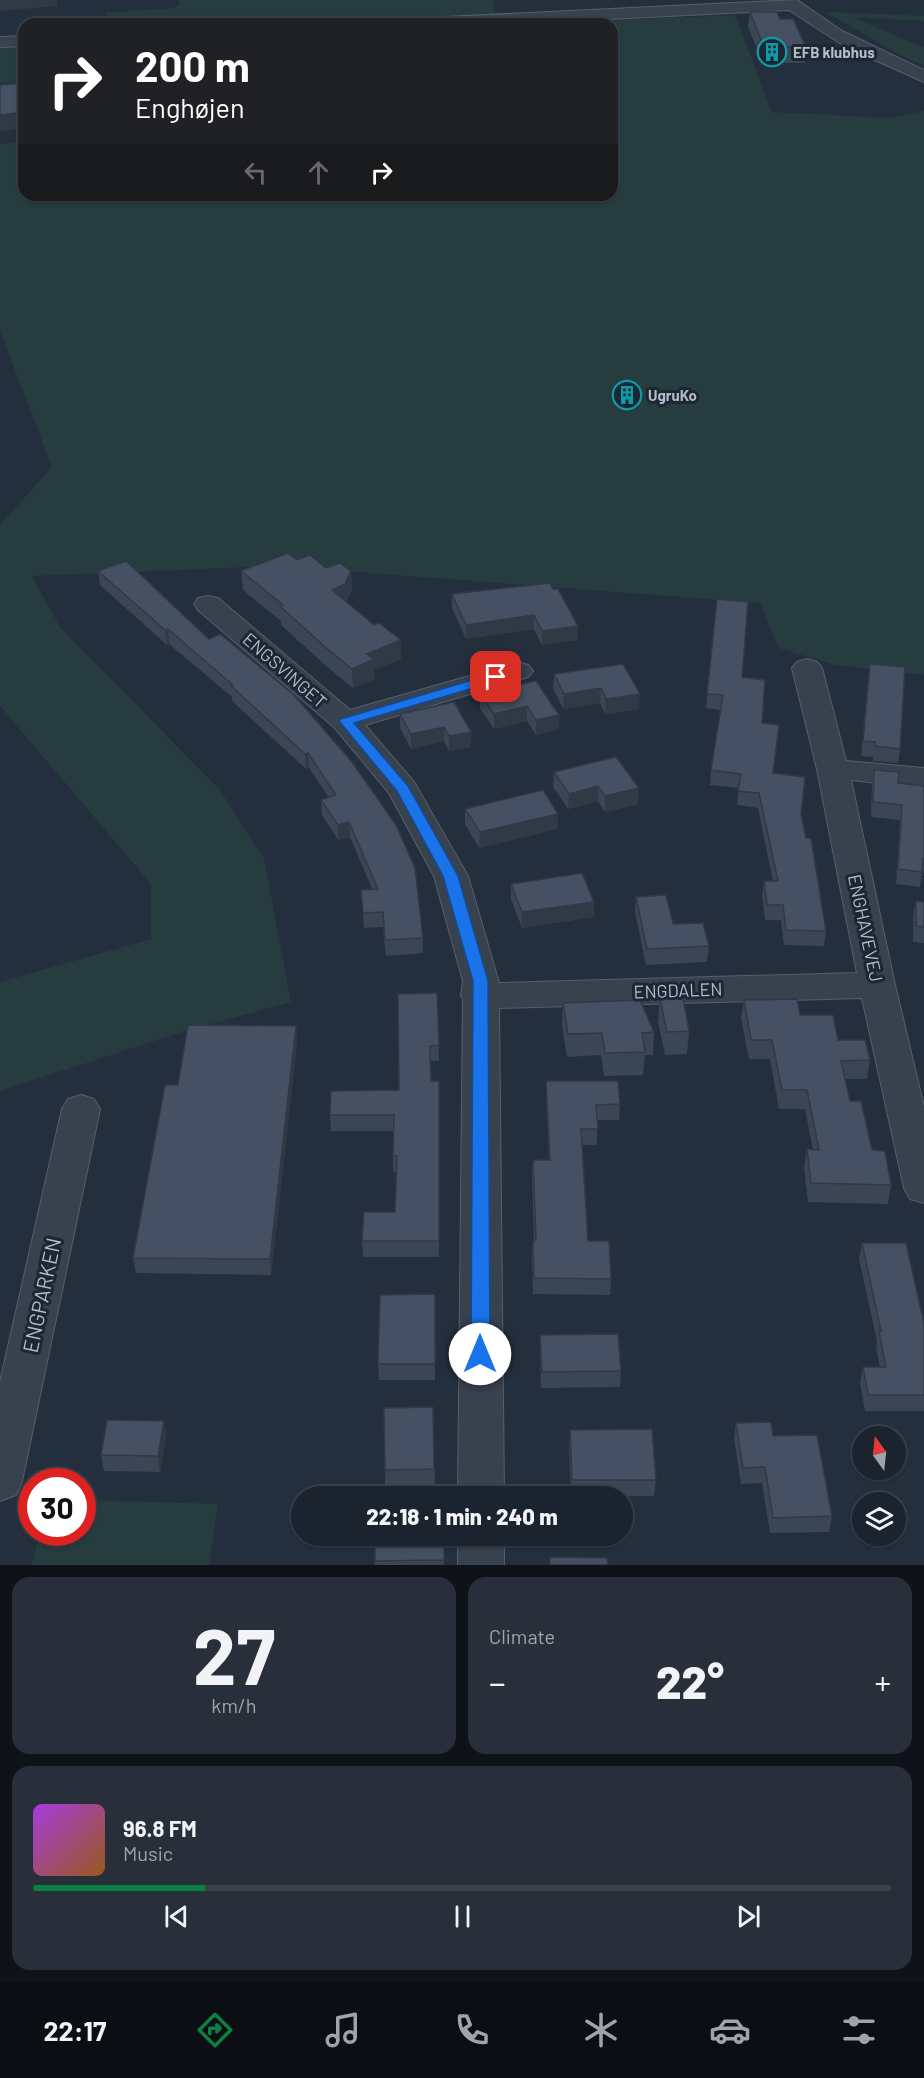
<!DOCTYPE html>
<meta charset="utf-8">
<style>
:root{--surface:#1b232e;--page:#282f3a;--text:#f1f3f6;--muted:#a0a4aa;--line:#39404a;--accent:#0b8043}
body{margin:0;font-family:Barlow,sans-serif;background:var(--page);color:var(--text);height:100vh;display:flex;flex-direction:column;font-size:22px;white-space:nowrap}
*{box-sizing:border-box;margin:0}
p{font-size:20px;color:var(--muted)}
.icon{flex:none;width:33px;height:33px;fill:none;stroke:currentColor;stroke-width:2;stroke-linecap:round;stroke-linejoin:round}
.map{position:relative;height:1565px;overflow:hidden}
.panel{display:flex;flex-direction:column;gap:12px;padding:12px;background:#0f1319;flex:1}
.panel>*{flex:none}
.top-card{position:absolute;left:18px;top:18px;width:600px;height:183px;border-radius:18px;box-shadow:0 2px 4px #0004,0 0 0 2px var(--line);background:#202124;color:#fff;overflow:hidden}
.needle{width:39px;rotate:345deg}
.tools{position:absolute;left:852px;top:1426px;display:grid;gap:12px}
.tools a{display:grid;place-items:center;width:54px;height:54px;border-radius:50%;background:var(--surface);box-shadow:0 2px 4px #0004,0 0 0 2px var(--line);font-size:30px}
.speed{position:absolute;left:18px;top:1468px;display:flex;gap:12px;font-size:30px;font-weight:700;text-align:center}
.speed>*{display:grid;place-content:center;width:78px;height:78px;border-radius:50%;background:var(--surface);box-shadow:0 2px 4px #0004,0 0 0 2px var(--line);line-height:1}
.speed .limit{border:9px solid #d22;background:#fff;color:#111}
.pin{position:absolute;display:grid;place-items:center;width:51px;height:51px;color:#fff;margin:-26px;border-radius:12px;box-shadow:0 3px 9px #0006}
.me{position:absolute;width:66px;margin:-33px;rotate:0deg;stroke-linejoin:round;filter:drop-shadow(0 0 4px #0008)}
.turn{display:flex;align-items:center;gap:21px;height:126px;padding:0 18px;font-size:27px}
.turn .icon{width:78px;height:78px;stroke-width:2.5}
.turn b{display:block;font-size:42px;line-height:51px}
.lanes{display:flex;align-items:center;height:57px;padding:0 18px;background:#0003;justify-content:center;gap:30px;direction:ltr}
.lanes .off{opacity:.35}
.big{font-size:45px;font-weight:800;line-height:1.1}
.panel .card{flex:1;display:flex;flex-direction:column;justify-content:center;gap:9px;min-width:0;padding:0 21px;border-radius:18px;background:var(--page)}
.panel .dial{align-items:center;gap:0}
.dial b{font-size:78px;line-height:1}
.song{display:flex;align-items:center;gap:18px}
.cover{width:72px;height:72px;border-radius:9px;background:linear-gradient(135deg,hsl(280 70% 55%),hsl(30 70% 35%))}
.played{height:6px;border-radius:3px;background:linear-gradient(90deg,var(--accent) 20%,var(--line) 20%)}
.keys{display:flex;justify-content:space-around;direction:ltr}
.heat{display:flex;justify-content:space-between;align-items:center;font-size:33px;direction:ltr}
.panel .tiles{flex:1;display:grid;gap:12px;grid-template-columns:1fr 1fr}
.card:last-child{grid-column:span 2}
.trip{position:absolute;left:291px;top:1486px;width:342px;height:60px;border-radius:30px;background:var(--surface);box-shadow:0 2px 4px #0004,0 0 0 2px var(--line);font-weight:800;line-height:60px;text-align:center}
.tabs{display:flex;height:96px;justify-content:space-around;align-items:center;background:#0b0e12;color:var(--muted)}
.tabs .icon{width:42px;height:42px}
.tabs .on{color:var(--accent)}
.tabs b{font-size:27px;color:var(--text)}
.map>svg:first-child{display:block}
</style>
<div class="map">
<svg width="924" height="1565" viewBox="0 0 924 1565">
<rect width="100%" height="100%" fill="#242f3e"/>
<!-- green -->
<g fill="#263c3f">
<polygon points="178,0 493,0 496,16 303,24 109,24 105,13 174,8 180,4"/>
<polygon points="826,12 924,16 924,21 851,17 924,47 924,66 900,55"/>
<polygon points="735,15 772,112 889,118 924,111 924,675 836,665 778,648 760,603 277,566 32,576 60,627 220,790 264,859 291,1002 182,1032 0,1091 0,982 151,939 151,884 0,706 0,525 52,467 0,331 0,144 24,141 24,195 612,195 612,24 525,24"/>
<polygon points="24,46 24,81 0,83 0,47"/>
<polygon points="83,1500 218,1504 209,1565 32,1565 39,1533 82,1533"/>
</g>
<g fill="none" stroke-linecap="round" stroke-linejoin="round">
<!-- minor casing -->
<g stroke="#565f6c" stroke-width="2">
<g id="minor">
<polygon points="797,0 842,31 924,70 924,82 846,47 789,10 508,24 396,24 398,20 404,19"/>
<polygon points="24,36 24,46 0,47 0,37"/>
<polygon points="208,596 218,598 350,710 508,665 518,662 528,665 533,671 528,677 365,725 414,782 468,876 499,983 857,973 817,769 792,668 797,662 807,659 817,662 822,668 846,761 924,768 924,788 851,780 895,985 924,1107 924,1203 910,1199 904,1188 862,998 499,1008 504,1497 458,1497 463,999 461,996 463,981 434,876 389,793 334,727 198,610 194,604 198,598"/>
<polygon points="81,1095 94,1099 100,1109 22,1481 16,1495 0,1501 0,1382 62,1109 68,1099"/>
<rect x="458" y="1536" width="46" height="29"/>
</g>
</g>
<!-- minor -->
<use href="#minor" fill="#38414e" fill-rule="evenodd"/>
</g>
<!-- wall -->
<g fill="#3b4654">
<polygon points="750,12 780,19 806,47 805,63 763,63 748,27"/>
<polygon points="297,560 326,568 351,571 352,590 346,602 401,659 374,670 375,679 353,688 325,665 281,625 281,621 243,590 241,571"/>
<polygon points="98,571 209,639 293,694 423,938 423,953 386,956 383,927 364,928 361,890 372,889 350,837 338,840 322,815 321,800 329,798 309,768 306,769 232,701 232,697 169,644 167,645 100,585"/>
<polygon points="550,583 577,640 542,645 534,629 466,639 452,608 452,594"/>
<polygon points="717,599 742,677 762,723 773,773 801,814 826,931 824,946 784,945 781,920 765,920 762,896 764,881 773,881 758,808 737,805 739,788 710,785 711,770 721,710 706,708"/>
<polygon points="623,664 639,709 605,714 600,703 563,709 553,688 554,674"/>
<polygon points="870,664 900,749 898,763 873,761 873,757 861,756 868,678"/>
<polygon points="536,681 559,729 536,735 527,721 494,729 480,708 480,693"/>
<polygon points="454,702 471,747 449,751 444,741 411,749 400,728 400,714"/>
<polygon points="874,770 898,783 924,786 924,873 922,873 920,887 896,884 900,820 871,817 872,785"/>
<polygon points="554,772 639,788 638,804 605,812 598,801 568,809 553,787"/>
<polygon points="465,809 558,814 557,829 479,848 465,824"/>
<polygon points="511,884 594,917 522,928 511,899"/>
<polygon points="636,897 673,924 709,946 707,962 646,965 635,912"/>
<polygon points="916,901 924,902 924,943 913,942 913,916"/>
<polygon points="437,993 439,1061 431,1061 431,1081 439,1081 439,1257 363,1257 362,1241 395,1212 396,1172 393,1172 393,1131 331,1131 330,1115 399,1090"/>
<polygon points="660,999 689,1031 687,1054 665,1055 658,1022"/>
<polygon points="744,1000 800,1015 870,1060 867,1079 845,1079 850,1101 872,1150 891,1185 888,1204 808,1202 804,1168 807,1149 813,1150 805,1109 779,1109 770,1059 749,1059 741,1018"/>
<polygon points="563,1003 654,1032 653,1055 645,1055 643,1075 604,1076 601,1055 567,1057 562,1026"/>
<polygon points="296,1026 297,1042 271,1275 136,1273 133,1258 178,1085"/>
<polygon points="546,1081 620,1104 619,1120 597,1120 597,1145 582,1145 588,1241 611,1279 610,1295 533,1294 532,1256 533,1240 534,1240 532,1176 533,1160 549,1160 546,1097"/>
<polygon points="862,1243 924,1323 924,1411 865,1411 860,1383 863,1367 880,1367 876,1347 877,1341 859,1259"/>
<polygon points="435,1294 435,1380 379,1380 378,1364"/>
<polygon points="540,1335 621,1371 620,1387 541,1388 540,1351"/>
<polygon points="433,1407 435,1485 385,1486 385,1470"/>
<polygon points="736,1423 773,1436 832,1516 829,1532 770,1533 762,1483 741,1484 734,1439"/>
<polygon points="570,1430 656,1480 654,1496 571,1496 569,1446"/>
<polygon points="166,1436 160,1472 104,1471 101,1455"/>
<polygon points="375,1536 444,1560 444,1565 375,1565"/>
</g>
<!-- shaded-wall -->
<g fill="#303945">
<polygon points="0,0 57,0 57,6 0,11"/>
<polygon points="24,112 24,129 0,131 0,115"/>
<polygon points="351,571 352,590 346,603 332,590"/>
<polygon points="534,615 534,629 466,639 466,625"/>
<polygon points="578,626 577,640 542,645 542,631"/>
<polygon points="168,629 169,644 167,645 165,630"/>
<polygon points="401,640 401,659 374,670 375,679 353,688 352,669 367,654"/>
<polygon points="601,688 600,703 563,709 564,694"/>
<polygon points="640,694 639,709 605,714 606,699"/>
<polygon points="527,706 527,721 494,729 494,714"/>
<polygon points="559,715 559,729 536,735 536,720"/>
<polygon points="444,727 444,741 411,749 411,734"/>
<polygon points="471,732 471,747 449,751 449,736"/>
<polygon points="308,753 309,768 306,769 305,754"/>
<polygon points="598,786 598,801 568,809 569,794"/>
<polygon points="639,788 638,804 605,812 605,796"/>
<polygon points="558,814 557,829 479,848 480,832"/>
<polygon points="349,822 350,837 338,840 338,825"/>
<polygon points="594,902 594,917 522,928 522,912"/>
<polygon points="296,1026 297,1042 271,1275 270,1259"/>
<polygon points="164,1421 166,1436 160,1472 158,1456"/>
</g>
<!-- building -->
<g fill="#455162" stroke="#303945" stroke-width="1.5">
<polygon points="750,12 777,12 780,19 793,19 806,47 764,47"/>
<polygon points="24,83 24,112 0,115 0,85"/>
<polygon points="288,553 297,560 310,555 326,568 340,563 351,571 345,584 332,590 374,625 379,623 401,640 367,654 374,659 352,669 324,646 280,606 283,605 241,571"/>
<polygon points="126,561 209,639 220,634 293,694 352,762 396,825 415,868 423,938 385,940 383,912 363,913 361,890 378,889 349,822 338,825 321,800 336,795 308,753 305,754 231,686 233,685 168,629 165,630 98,571"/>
<polygon points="550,583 553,589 558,589 578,626 542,631 534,615 466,625 452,594"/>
<polygon points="717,599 748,602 742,677 765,680 762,723 779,725 773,773 805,777 801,814 806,838 811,838 826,931 786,930 783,905 767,905 764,881 778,881 759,793 738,791 741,774 711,770 723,695 707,694"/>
<polygon points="623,664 640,694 606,699 601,688 564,694 554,674"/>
<polygon points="870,664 905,667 900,749 875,746 875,742 863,741"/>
<polygon points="536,681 559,715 536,720 527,706 494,714 480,693"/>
<polygon points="454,702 471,732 449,736 444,727 411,734 400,714"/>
<polygon points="616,757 639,788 605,796 598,786 569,794 554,772"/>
<polygon points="874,770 899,772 898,783 924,786 924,858 923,858 922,872 898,869 902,805 873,802"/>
<polygon points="543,790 558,814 480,832 465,809"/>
<polygon points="582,873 594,902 522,912 511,884"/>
<polygon points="666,895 673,924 703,923 709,946 647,949 636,897"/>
<polygon points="916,901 924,902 924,927 916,926"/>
<polygon points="437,993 439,1045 430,1046 431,1081 439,1081 439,1241 362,1241 364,1212 395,1212 397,1156 393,1156 394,1115 330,1115 331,1091 399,1090 398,994"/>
<polygon points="683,998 689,1031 667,1032 660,999"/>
<polygon points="797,999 800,1015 833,1015 838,1040 865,1040 870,1060 841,1061 850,1101 861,1101 872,1150 885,1151 891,1185 811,1183 807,1149 819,1150 807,1090 782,1090 772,1040 751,1040 744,1000"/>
<polygon points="640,1000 654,1032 642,1033 645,1052 605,1053 602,1033 568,1034 563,1003"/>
<polygon points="188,1025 296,1026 270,1259 133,1258 165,1085 178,1085"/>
<polygon points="546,1081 618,1081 620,1104 596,1105 598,1129 581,1129 588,1241 609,1241 611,1279 534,1278 533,1240 536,1240 533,1160 550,1160"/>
<polygon points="862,1243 906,1243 924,1323 924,1395 868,1395 863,1367 886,1367 879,1331 881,1331"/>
<polygon points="435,1294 435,1364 378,1364 380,1295"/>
<polygon points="618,1334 621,1371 542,1372 540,1335"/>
<polygon points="433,1407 434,1469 385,1470 384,1408"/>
<polygon points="107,1420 164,1421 158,1456 101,1455"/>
<polygon points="771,1422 773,1436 817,1435 832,1516 773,1518 765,1467 743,1468 736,1423"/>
<polygon points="652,1429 656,1480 572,1480 570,1430"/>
<polygon points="375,1536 444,1536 444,1560 375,1561"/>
<polygon points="550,1557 607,1558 608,1565 550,1565"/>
</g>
<!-- route -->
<polygon fill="#1a73e8" stroke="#114b97" stroke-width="1.5" points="496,673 501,674 503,677 501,680 354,723 408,786 458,876 488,981 490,1354 487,1359 480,1362 474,1359 471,1354 473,981 443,876 397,791 339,721 341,719"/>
<!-- icons -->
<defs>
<g id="building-ring" transform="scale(1.5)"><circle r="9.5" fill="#1d2633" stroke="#0f9aa8" stroke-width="1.5"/><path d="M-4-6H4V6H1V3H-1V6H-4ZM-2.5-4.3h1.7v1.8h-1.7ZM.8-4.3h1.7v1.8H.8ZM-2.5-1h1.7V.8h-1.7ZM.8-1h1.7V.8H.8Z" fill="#0f9aa8"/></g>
</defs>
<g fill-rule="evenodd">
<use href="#building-ring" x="772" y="52"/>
<use href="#building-ring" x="627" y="395"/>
</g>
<g text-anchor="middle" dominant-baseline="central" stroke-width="6" stroke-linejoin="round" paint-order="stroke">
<!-- far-poi labels -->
<g font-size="15" font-weight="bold" fill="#b4bcc9" stroke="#1d2633" text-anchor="start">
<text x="793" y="52">EFB klubhus</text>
<text x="648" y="395">UgruKo</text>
</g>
<!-- street labels -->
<g font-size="18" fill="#b4bcc9" stroke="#1d2633">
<text transform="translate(285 670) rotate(41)">ENGSVINGET</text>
<text transform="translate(866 928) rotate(78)">ENGHAVEVEJ</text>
<text transform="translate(678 990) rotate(-2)">ENGDALEN</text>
</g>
<!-- near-street labels -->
<g font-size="21" fill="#b4bcc9" stroke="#1d2633">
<text transform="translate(41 1295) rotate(-78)">ENGPARKEN</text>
</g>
</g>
</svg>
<div class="tools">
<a><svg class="needle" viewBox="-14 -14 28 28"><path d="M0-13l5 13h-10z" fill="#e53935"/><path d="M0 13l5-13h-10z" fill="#a0a4aa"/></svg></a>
<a><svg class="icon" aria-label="layers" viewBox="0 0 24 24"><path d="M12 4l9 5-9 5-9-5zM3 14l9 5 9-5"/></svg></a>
</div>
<div class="speed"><div class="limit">30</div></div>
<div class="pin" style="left:496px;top:677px;background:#d93025"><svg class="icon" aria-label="arrive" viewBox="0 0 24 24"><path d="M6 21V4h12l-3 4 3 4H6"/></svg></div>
<svg class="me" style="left:480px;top:1354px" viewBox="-20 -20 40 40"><circle r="19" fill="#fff"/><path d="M0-13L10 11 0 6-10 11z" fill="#1a73e8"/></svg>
<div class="trip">22:18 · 1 min · 240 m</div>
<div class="top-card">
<div class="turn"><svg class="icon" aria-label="right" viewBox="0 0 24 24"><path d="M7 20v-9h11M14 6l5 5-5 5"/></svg><div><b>200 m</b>Enghøjen</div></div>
<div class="lanes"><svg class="icon off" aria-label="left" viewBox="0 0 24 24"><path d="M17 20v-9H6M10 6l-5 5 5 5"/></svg><svg class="icon off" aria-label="ahead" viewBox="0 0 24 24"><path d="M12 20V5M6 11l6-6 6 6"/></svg><svg class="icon" aria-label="right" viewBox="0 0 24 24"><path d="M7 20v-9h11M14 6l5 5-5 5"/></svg></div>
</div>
</div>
<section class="panel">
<div class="tiles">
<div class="card dial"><b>27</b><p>km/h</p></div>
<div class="card"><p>Climate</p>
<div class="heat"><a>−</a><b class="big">22°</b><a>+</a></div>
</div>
<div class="card">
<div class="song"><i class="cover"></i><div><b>96.8 FM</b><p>Music</p></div></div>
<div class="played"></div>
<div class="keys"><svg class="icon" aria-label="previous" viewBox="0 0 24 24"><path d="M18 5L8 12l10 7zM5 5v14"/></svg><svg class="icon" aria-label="pause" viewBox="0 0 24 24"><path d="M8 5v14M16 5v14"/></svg><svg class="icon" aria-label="next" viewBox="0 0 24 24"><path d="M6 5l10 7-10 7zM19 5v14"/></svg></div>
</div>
</div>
</section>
<nav class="tabs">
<b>22:17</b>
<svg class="icon on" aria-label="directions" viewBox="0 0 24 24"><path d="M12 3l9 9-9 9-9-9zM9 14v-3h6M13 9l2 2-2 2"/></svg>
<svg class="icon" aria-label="music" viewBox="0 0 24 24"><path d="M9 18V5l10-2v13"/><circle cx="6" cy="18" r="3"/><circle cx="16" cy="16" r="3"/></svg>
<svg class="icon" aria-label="phone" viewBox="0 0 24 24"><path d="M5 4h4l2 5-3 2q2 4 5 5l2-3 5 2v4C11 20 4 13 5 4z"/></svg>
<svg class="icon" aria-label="climate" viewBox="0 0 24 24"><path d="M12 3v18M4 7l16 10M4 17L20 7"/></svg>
<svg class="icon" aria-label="car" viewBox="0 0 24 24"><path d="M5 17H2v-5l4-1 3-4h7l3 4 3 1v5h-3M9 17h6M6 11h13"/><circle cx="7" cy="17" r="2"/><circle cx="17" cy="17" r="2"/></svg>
<svg class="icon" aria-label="filters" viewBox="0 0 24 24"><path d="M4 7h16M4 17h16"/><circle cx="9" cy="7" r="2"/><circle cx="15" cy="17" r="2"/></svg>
</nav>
